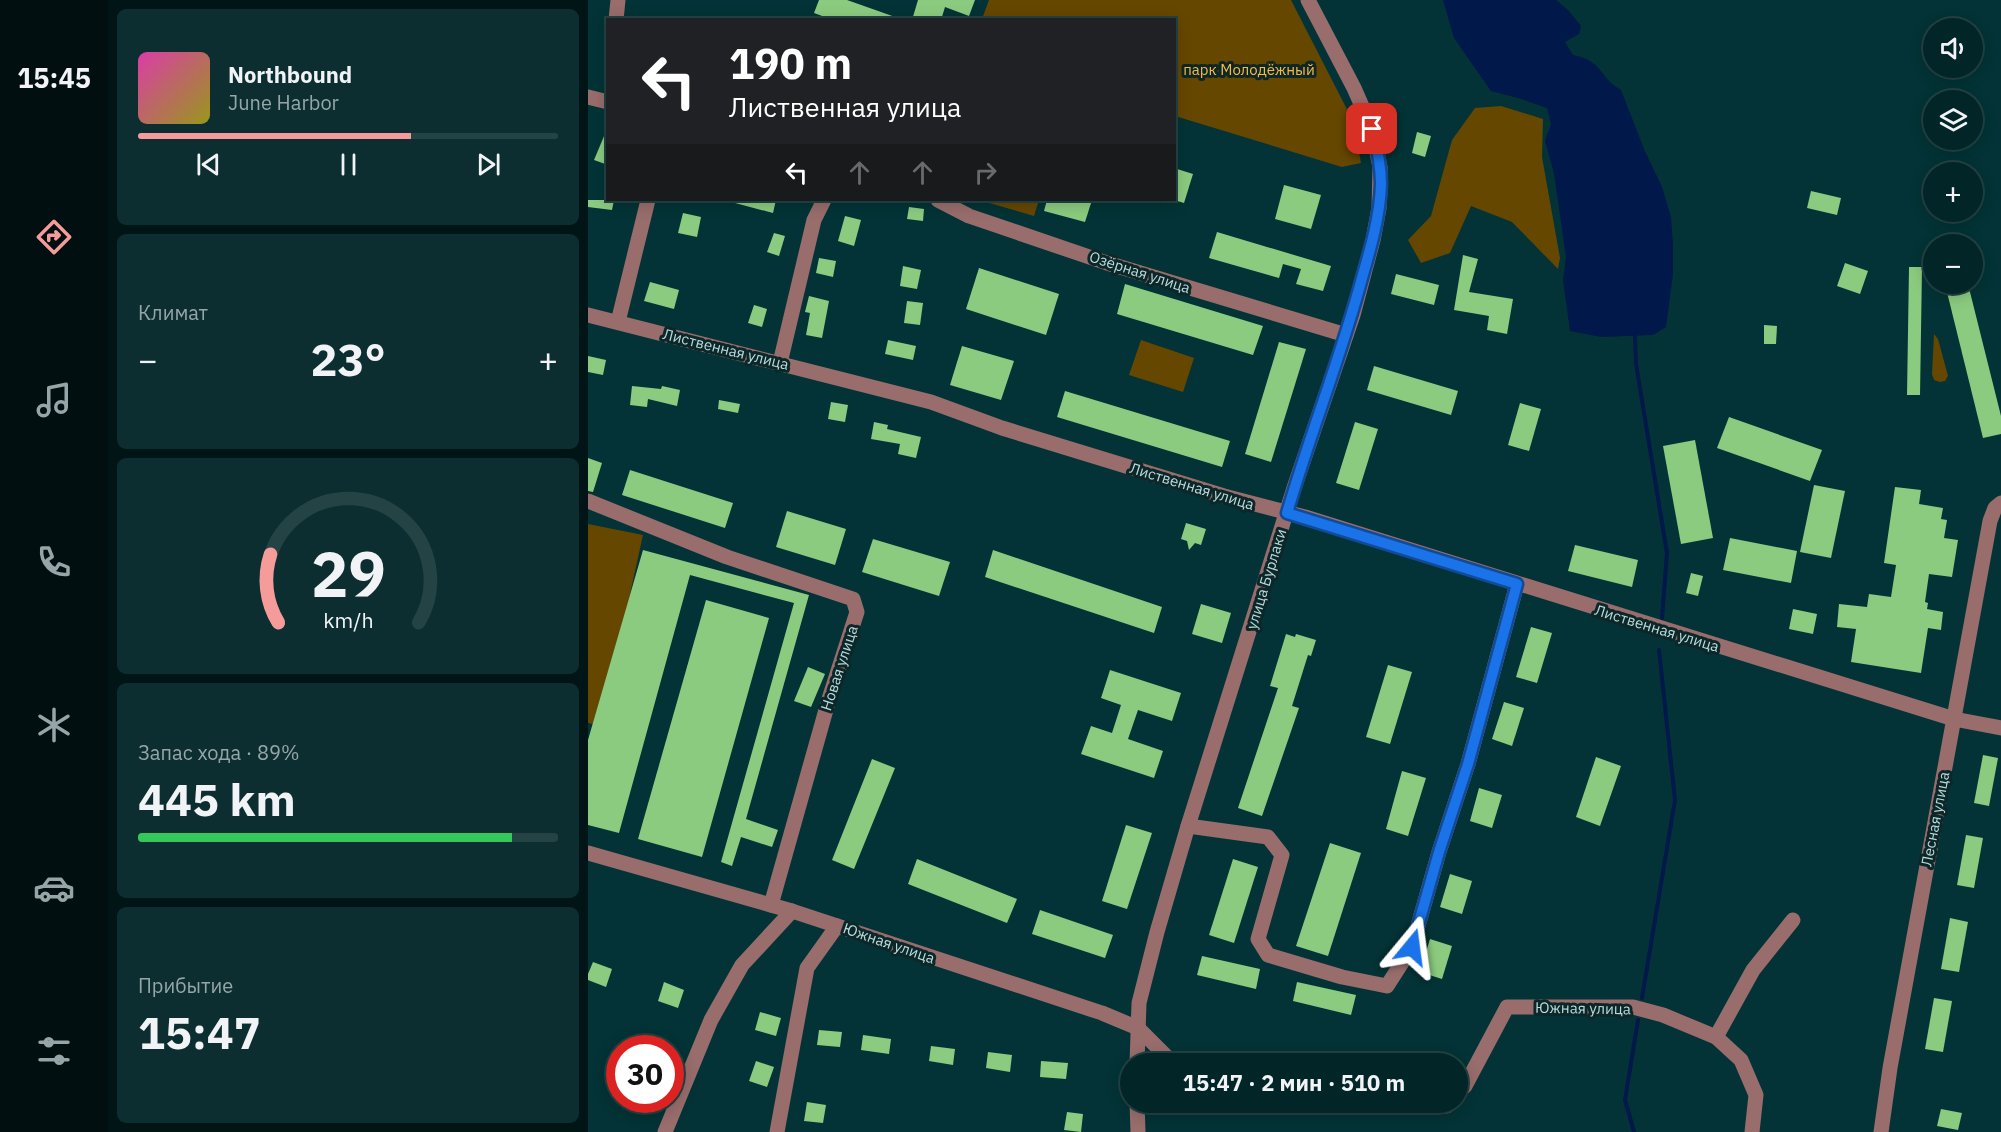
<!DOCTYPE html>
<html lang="ru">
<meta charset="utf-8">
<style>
:root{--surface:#022628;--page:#0c2e30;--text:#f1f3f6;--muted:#96a5a8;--line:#234345;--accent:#f59b9a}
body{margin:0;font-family:"IBM Plex Sans",sans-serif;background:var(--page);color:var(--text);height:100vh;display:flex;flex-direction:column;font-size:22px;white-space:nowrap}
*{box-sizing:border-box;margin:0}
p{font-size:20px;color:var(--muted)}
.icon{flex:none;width:33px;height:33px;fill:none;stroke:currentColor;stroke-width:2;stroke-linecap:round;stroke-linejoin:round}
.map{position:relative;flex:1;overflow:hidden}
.sheet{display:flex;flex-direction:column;gap:9px;padding:9px;background:#011516;width:480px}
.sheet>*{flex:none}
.guide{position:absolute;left:18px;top:18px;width:570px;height:183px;border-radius:0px;box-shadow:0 3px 15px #0003,0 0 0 2px var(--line);background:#202124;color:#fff;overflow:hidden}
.controls{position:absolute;left:1335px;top:18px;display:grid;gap:12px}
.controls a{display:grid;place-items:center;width:60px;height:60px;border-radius:50%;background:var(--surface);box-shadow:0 3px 15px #0003,0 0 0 2px var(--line);font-size:30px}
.speed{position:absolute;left:18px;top:1035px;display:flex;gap:12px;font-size:30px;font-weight:700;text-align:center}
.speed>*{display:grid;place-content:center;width:78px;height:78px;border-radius:50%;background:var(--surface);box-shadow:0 3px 15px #0003,0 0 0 2px var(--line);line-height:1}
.speed .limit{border:9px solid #d22;background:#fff;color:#111}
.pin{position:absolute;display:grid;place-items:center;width:51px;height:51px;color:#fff;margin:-26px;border-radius:12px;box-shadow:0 3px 9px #0006}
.me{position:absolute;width:66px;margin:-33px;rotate:16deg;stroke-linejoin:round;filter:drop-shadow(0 0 4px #0008)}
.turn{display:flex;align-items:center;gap:21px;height:126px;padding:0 24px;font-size:27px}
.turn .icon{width:78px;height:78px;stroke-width:2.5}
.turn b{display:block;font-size:42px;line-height:51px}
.lanes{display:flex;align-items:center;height:57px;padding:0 24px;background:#0003;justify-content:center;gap:30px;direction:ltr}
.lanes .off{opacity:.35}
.big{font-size:45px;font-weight:800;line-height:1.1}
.sheet .widget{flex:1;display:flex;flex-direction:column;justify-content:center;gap:9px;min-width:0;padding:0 21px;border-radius:9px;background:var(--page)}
.sheet .dial{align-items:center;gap:0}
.dial svg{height:156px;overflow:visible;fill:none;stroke:var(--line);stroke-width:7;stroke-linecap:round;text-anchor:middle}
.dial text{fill:var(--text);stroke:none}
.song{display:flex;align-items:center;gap:18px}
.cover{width:72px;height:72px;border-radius:9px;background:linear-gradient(135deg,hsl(320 70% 55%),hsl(60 70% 35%))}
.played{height:6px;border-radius:3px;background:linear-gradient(90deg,var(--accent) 65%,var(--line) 65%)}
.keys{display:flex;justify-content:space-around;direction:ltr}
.heat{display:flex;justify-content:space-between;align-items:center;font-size:33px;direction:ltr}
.charge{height:9px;border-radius:4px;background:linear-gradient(90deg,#34c759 89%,var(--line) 0)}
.trip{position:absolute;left:532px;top:1053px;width:348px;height:60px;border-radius:30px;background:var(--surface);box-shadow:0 3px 15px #0003,0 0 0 2px var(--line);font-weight:800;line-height:60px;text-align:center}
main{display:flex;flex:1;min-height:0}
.menu{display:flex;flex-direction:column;width:108px;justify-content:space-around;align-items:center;background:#010f10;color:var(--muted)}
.menu .icon{width:42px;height:42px}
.menu .active{color:var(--accent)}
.menu b{font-size:27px;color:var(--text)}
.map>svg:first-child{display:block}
</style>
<main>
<nav class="menu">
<b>15:45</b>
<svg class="icon active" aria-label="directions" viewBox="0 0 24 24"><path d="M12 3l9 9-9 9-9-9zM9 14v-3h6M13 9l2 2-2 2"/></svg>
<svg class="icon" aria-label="music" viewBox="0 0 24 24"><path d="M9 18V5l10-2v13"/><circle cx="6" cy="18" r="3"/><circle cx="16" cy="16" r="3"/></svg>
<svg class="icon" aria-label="phone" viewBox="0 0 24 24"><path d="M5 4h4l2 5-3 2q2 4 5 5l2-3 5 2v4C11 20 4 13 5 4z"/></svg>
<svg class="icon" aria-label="climate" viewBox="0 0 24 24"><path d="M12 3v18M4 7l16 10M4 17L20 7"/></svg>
<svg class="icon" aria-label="car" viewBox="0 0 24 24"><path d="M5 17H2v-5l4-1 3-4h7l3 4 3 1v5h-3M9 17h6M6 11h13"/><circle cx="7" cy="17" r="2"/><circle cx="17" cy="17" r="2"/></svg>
<svg class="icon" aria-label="filters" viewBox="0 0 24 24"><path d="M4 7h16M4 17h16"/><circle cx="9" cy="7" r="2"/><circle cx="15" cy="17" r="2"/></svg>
</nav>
<section class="sheet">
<div class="widget">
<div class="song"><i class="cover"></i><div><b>Northbound</b><p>June Harbor</p></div></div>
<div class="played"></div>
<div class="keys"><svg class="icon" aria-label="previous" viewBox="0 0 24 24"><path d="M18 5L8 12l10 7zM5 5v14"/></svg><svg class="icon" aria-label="pause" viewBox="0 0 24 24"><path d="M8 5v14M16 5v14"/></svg><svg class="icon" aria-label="next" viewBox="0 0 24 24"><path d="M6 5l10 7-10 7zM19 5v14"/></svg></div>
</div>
<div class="widget"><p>Климат</p>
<div class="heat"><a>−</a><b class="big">23°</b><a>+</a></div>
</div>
<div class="widget dial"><svg viewBox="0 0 100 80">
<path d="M14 69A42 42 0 1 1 86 69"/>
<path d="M14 69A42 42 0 0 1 10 34" stroke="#f59b9a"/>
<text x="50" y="56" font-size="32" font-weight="700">29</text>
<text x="50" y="72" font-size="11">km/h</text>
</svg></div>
<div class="widget"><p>Запас хода · 89%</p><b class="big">445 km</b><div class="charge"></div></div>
<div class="widget"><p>Прибытие</p><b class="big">15:47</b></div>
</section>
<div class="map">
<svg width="1413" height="1132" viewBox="0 0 1413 1132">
<rect width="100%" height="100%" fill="#033336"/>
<!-- green -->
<g fill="#664700">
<polygon points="401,0 703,0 766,123 773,163 754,167 587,116 586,20 394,19"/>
<polygon points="913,106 955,119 954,157 972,258 970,269 924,222 883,206 862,253 833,263 820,240 843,216 864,140 887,108"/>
<polygon points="391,200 451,200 446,216"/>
<polygon points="1346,334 1350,339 1360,376 1357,381 1352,382 1346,380 1344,374"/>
<polygon points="553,340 606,358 595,392 541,375"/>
<polygon points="0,524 55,535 40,603 5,724 0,723"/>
</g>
<!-- water -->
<path fill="#00184a" d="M 855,0 L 968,0 L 981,11 L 993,26 L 991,34 L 977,42 L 985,55 C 1016,61 1010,77 1033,90 L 1056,149 L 1074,187 L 1083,217 L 1085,245 L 1085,274 L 1078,327 L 1065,335 L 1013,337 L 982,331 L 975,280 L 978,257 L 966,173 L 957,141 L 963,124 L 959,108 L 930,98 L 903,91 L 866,38 Z"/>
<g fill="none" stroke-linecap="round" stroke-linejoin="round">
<!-- stream -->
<g stroke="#00184a" stroke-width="4">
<polyline points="1047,333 1048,364 1079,553 1074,618"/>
<polyline points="1054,998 1087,800 1071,650"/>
<polyline points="1046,1132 1037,1100 1050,1020"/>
</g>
</g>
<!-- building -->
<g fill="#8bcb7f">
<polygon points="231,0 259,0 310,18 310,20 245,20 226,13"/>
<polygon points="330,0 387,0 381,16 357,7 353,20 324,20"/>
<polygon points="19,129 20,129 20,165 6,160"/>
<polygon points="829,132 843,136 837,157 824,153"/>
<polygon points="586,168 605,174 596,203 586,200"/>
<polygon points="696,185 733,195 723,229 687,219"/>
<polygon points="1223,191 1253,198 1249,215 1219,208"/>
<polygon points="0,200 26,200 24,210 0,207"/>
<polygon points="147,200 188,200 185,213 147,203"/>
<polygon points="459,200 504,200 497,222 456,211"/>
<polygon points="321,207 336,209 335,221 319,219"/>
<polygon points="95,213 113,217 109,237 90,233"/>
<polygon points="257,216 273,220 266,246 250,241"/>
<polygon points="629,232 743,266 735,291 708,284 713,269 695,264 691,278 621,258"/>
<polygon points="186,233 197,236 191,256 179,252"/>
<polygon points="875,255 890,259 881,292 925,299 919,334 899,330 901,316 866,310"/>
<polygon points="231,258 248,261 245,277 228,273"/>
<polygon points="1257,263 1280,271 1272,294 1249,286"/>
<polygon points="315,266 333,270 329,289 312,286"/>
<polygon points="1321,267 1334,267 1332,395 1319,395"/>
<polygon points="391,268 471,294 458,335 378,309"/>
<polygon points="808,274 851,285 846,305 803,294"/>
<polygon points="62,282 91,290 86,309 56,301"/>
<polygon points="537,284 675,326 665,355 529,314"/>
<polygon points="1357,284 1380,284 1413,416 1413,434 1395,438"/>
<polygon points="221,296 241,301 234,338 218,335 222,313 217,312"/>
<polygon points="319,301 335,303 332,325 316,323"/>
<polygon points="166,305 179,309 174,327 160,323"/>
<polygon points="1176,325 1189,326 1188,344 1176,344"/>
<polygon points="300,340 328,346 325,360 297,354"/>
<polygon points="691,342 718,349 683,462 657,454"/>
<polygon points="374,346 426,361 413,400 362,385"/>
<polygon points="0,356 18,360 15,375 0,372"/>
<polygon points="786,366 870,391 863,415 779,390"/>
<polygon points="44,386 73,389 74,386 92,390 89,406 60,399 59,407 42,405"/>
<polygon points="477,391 642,441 634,467 469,417"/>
<polygon points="131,400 152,404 150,413 130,409"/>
<polygon points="243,402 260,405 257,422 240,419"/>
<polygon points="932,403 953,409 941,451 920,445"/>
<polygon points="1141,417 1234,450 1222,481 1129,448"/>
<polygon points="286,422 300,425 299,429 333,437 328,458 310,454 312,444 283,439"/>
<polygon points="767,422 790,429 771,490 748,483"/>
<polygon points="1107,440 1125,538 1093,544 1075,446"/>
<polygon points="0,458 14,463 5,492 0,491"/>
<polygon points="42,470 145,503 137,528 34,495"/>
<polygon points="1226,485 1257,491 1243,558 1212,552"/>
<polygon points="1307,487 1333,490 1331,504 1355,508 1353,519 1359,520 1356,538 1370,540 1364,577 1341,574 1337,602 1340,603 1339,609 1355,612 1353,630 1340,628 1333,673 1263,662 1268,629 1249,627 1251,604 1279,607 1281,594 1303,597 1308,565 1296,563"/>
<polygon points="199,511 258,529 247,565 188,547"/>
<polygon points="598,523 618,529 613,545 607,543 601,550 599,541 593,539"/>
<polygon points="1142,538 1209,551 1203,583 1135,570"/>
<polygon points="285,539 362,562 351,596 274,572"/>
<polygon points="987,545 1050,560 1044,587 980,571"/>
<polygon points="55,550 221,595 158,819 190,830 184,847 153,837 144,866 133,862 206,603 102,575 31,833 0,825 0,740"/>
<polygon points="405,550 574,607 566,633 397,577"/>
<polygon points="1103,573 1115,576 1110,596 1098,593"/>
<polygon points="118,600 181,618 114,857 50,839"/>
<polygon points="613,604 643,613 634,643 604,634"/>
<polygon points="1205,609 1229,614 1225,634 1201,629"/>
<polygon points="943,627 964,633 949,683 928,677"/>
<polygon points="698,634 707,637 708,634 728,640 723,656 720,655 704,706 711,708 674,816 650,808 690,688 682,686"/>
<polygon points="800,665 824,672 802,744 778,737"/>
<polygon points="220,667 237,674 223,707 206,701"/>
<polygon points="522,670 593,693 584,721 550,710 540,739 575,751 566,778 493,754 503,726 524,733 533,705 513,698"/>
<polygon points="916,702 936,708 924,746 904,739"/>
<polygon points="1395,755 1410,758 1401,806 1386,803"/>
<polygon points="1008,757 1033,766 1012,826 988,817"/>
<polygon points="284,759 307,768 266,869 244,860"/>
<polygon points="814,771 838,778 820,836 798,829"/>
<polygon points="891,788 914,795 904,828 882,821"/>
<polygon points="538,825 564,833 539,909 514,901"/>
<polygon points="1378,835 1395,838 1386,888 1369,885"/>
<polygon points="742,843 773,853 740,956 708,946"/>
<polygon points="329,859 429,899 419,923 320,884"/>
<polygon points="645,859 670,867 646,943 621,935"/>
<polygon points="862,874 884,881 874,914 852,907"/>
<polygon points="452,910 525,935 517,958 444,934"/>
<polygon points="1362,918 1380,922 1371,972 1353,969"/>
<polygon points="842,939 864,946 854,979 832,972"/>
<polygon points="614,956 672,969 668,989 609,975"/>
<polygon points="5,962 24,969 18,987 0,980 0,974"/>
<polygon points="76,982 96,990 90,1008 70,1001"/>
<polygon points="709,982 768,995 763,1015 705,1001"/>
<polygon points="1346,998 1364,1001 1355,1052 1337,1049"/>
<polygon points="172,1012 193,1018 188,1036 167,1030"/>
<polygon points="231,1030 254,1032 252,1047 229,1045"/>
<polygon points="275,1035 303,1039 301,1054 273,1050"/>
<polygon points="343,1046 367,1049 365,1065 341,1061"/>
<polygon points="400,1052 424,1055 422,1072 398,1068"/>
<polygon points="168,1061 186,1067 179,1087 161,1081"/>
<polygon points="453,1061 480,1063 478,1079 452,1077"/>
<polygon points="219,1102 238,1105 235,1123 216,1121"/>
<polygon points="1353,1109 1374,1113 1370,1130 1349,1126"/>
<polygon points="479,1112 495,1114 493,1132 476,1130"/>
</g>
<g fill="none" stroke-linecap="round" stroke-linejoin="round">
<!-- minor -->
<g stroke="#986d6c" stroke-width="15">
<polyline points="28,20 30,0"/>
<polyline points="0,97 20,102"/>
<polyline points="350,200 381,216 519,263 758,335"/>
<polyline points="0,315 343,402 414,428 636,496 717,517 1366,719 1413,728"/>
<polyline points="30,322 60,200"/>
<polyline points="192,363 226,220 236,200"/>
<polyline points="0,501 139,557 265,599 269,612 241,699 183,905"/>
<polyline points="600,826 680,837 694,855 670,939 680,955 754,977 799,986 824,947 851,852 880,764 929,584"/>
<polyline points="0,853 204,911 514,1013 550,1028 586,1064"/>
<polyline points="1128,1037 1165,970 1205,920"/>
<polyline points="549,1064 551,1003 569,932 600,826 706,488 765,315 785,240 791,208 792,167 784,129 766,88 720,0"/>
<polyline points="870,1093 877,1086 919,1007 1045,1007 1075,1015 1128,1037 1153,1060 1168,1095 1164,1132"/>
<polyline points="549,1102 550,1132"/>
<polyline points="738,1102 812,1107 859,1106 861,1102"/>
<polyline points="77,1132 123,1020 154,965 204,911"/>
<polyline points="189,1132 219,968 249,926"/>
<polyline points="1293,1132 1302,1068 1402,521 1407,508 1413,503"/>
</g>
</g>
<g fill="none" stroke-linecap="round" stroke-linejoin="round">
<!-- route casing -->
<g stroke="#114b97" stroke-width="15">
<path id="route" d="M 784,129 C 789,147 793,165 793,184 C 792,216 783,247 774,278 C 753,357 722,434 699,513 L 929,584 L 880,764 L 851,852 L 824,947"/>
</g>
<!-- route -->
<use href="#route" stroke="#1a73e8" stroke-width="10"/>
</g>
<g text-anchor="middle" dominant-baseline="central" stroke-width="6" stroke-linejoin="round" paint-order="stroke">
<!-- park labels -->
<g font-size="15" fill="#fbbc3d" stroke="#0d2729">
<text x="661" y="69">парк Молодёжный</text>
</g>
<!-- street labels -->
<g font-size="15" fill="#b6dcde" stroke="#0d2729">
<text transform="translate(552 272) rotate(18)">Озёрная улица</text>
<text transform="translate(138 349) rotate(14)">Лиственная улица</text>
<text transform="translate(604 486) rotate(17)">Лиственная улица</text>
<text transform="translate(678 579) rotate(-73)">улица Бурлаки</text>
<text transform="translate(1069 628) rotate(17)">Лиственная улица</text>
<text transform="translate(251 668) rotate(-72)">Новая улица</text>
<text transform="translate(1347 819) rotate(-79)">Лесная улица</text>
<text transform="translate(301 943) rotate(19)">Южная улица</text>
<text transform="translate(995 1008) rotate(1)">Южная улица</text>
</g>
</g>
</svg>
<div class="controls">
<a><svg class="icon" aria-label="sound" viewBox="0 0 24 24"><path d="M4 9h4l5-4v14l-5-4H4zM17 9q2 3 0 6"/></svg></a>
<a><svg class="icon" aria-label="layers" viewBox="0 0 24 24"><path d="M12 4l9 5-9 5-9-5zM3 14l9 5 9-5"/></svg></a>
<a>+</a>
<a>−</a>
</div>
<div class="speed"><div class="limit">30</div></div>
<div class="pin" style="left:784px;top:129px;background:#d93025"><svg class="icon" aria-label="arrive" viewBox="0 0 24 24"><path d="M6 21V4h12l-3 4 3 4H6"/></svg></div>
<svg class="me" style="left:824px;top:947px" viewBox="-20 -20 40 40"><path d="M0-17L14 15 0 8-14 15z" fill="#1a73e8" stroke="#fff" stroke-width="4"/></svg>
<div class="trip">15:47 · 2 мин · 510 m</div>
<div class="guide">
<div class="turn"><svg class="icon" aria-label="left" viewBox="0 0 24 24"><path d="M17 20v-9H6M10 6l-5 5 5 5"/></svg><div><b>190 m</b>Лиственная улица</div></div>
<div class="lanes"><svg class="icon" aria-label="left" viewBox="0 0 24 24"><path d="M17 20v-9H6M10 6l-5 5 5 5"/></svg><svg class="icon off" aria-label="ahead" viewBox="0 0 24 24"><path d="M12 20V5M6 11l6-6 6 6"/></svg><svg class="icon off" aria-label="ahead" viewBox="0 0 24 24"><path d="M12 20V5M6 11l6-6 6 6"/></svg><svg class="icon off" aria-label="right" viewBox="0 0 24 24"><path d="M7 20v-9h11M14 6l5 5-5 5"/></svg></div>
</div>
</div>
</main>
